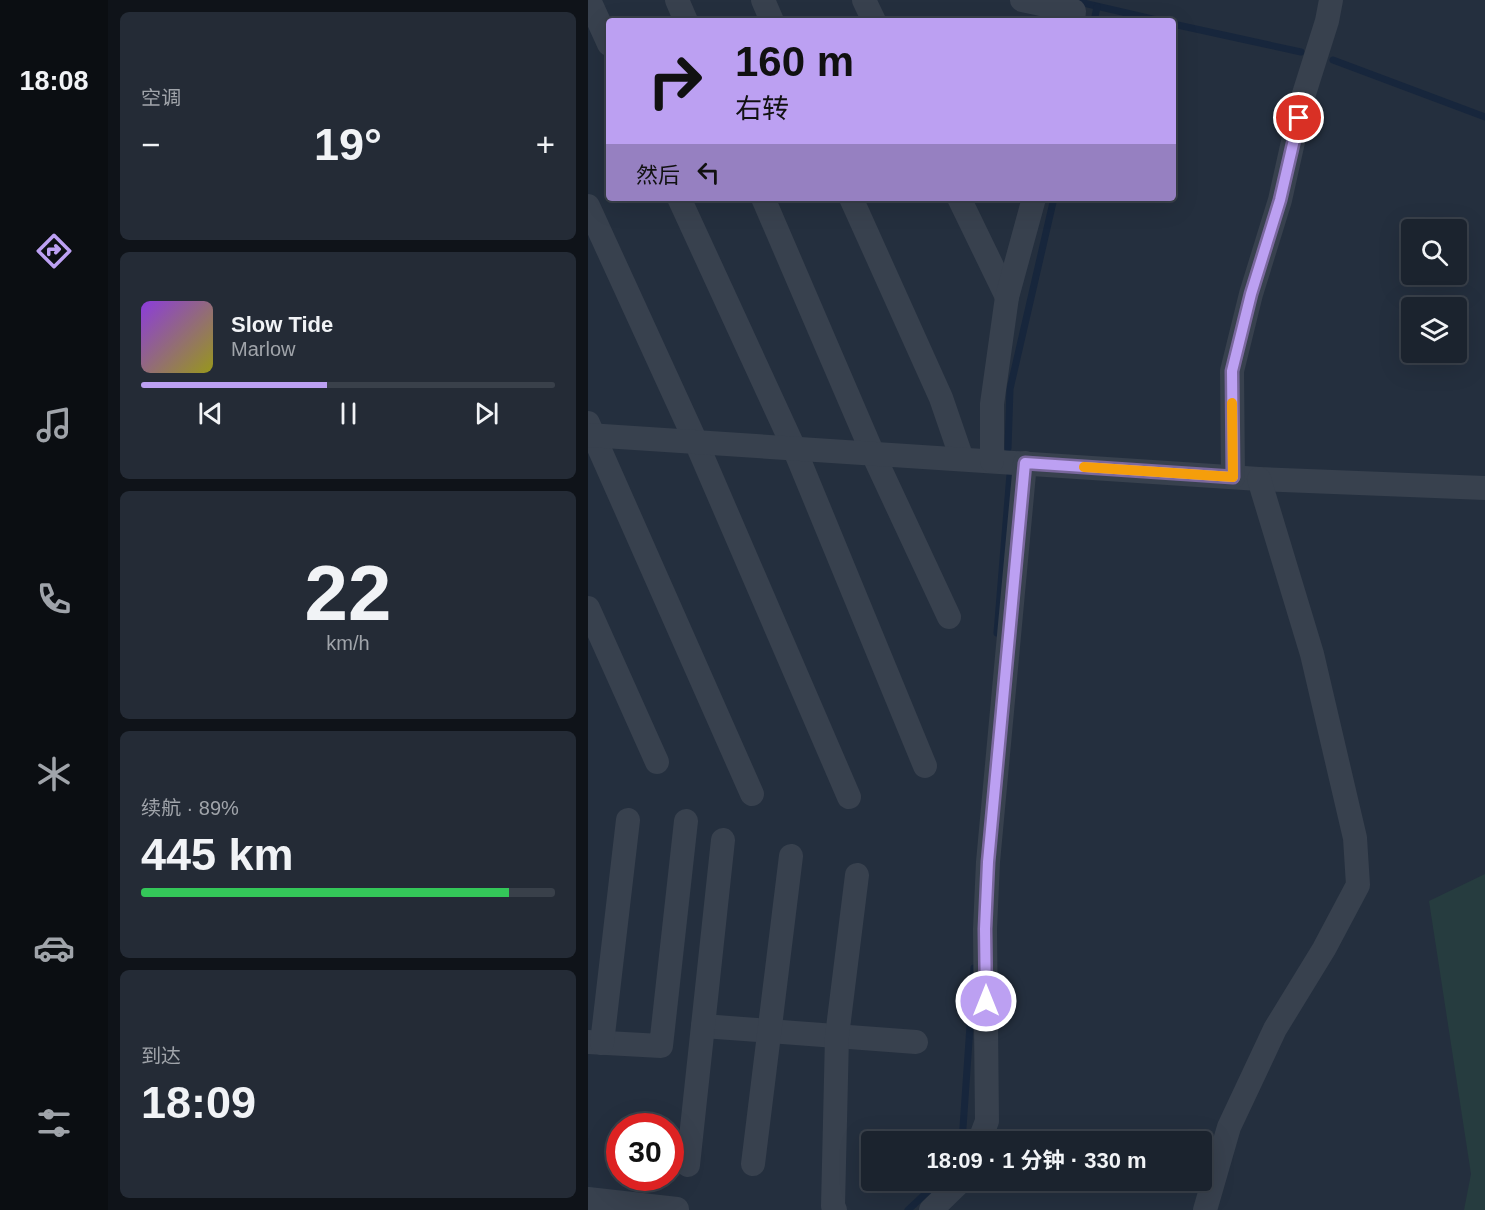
<!DOCTYPE html>
<html lang="zh">
<meta charset="utf-8">
<style>
:root{--surface:#1b232e;--page:#242b36;--text:#f1f3f6;--muted:#a0a4aa;--line:#39404a;--accent:#bca0f2}
body{margin:0;font-family:Helvetica,"Noto Sans SC",sans-serif;background:var(--page);color:var(--text);height:100vh;display:flex;flex-direction:column;font-size:22px;white-space:nowrap}
*{box-sizing:border-box;margin:0}
p{font-size:20px;color:var(--muted)}
.icon{flex:none;width:33px;height:33px;fill:none;stroke:currentColor;stroke-width:2;stroke-linecap:round;stroke-linejoin:round}
.map{position:relative;flex:1;overflow:hidden}
.drawer{display:flex;flex-direction:column;gap:12px;padding:12px;background:#0f1319;width:480px}
.drawer>*{flex:none}
.hud{position:absolute;left:18px;top:18px;width:570px;height:183px;border-radius:6px;box-shadow:0 6px 24px #0002,0 0 0 2px var(--line);background:#bca0f2;color:#111;overflow:hidden}
.tools{position:absolute;left:813px;top:219px;display:grid;gap:12px}
.tools a{display:grid;place-items:center;width:66px;height:66px;border-radius:6px;background:var(--surface);box-shadow:0 6px 24px #0002,0 0 0 2px var(--line);font-size:30px}
.speed{position:absolute;left:18px;top:1113px;display:flex;gap:12px;font-size:30px;font-weight:700;text-align:center}
.speed>*{display:grid;place-content:center;width:78px;height:78px;border-radius:50%;background:var(--surface);box-shadow:0 6px 24px #0002,0 0 0 2px var(--line);line-height:1}
.speed .limit{border:9px solid #d22;background:#fff;color:#111}
.pin{position:absolute;display:grid;place-items:center;width:51px;height:51px;color:#fff;margin:-26px;border:3px solid #fff;border-radius:50%;box-shadow:0 2px 6px #0007}
.me{position:absolute;width:66px;margin:-33px;rotate:0deg;stroke-linejoin:round;filter:drop-shadow(0 0 4px #0008)}
.turn{display:flex;align-items:center;gap:21px;height:126px;padding:0 30px;font-size:27px}
.turn .icon{width:78px;height:78px;stroke-width:2.5}
.turn b{display:block;font-size:42px;line-height:51px}
.then{display:flex;align-items:center;height:57px;padding:0 30px;background:#0003;gap:12px;font-size:22px}
.big{font-size:45px;font-weight:700;line-height:1.1}
.drawer .widget{flex:1;display:flex;flex-direction:column;justify-content:center;gap:9px;min-width:0;padding:0 21px;border-radius:9px;background:var(--page)}
.drawer .dial{align-items:center;gap:0}
.dial b{font-size:78px;line-height:1}
.song{display:flex;align-items:center;gap:18px}
.cover{width:72px;height:72px;border-radius:9px;background:linear-gradient(135deg,hsl(270 70% 55%),hsl(60 70% 35%))}
.played{height:6px;border-radius:3px;background:linear-gradient(90deg,var(--accent) 45%,var(--line) 45%)}
.keys{display:flex;justify-content:space-around;direction:ltr}
.heat{display:flex;justify-content:space-between;align-items:center;font-size:33px;direction:ltr}
.charge{height:9px;border-radius:4px;background:linear-gradient(90deg,#34c759 89%,var(--line) 0)}
.trip{position:absolute;left:273px;top:1131px;width:351px;height:60px;border-radius:6px;background:var(--surface);box-shadow:0 6px 24px #0002,0 0 0 2px var(--line);font-weight:700;line-height:60px;text-align:center}
main{display:flex;flex:1;min-height:0}
.tab-bar{display:flex;flex-direction:column;width:108px;justify-content:space-around;align-items:center;background:#0b0e12;color:var(--muted)}
.tab-bar .icon{width:42px;height:42px}
.tab-bar .active{color:var(--accent)}
.tab-bar b{font-size:27px;color:var(--text)}
.map>svg:first-child{display:block}
</style>
<main>
<nav class="tab-bar">
<b>18:08</b>
<svg class="icon active" aria-label="directions" viewBox="0 0 24 24"><path d="M12 3l9 9-9 9-9-9zM9 14v-3h6M13 9l2 2-2 2"/></svg>
<svg class="icon" aria-label="music" viewBox="0 0 24 24"><path d="M9 18V5l10-2v13"/><circle cx="6" cy="18" r="3"/><circle cx="16" cy="16" r="3"/></svg>
<svg class="icon" aria-label="phone" viewBox="0 0 24 24"><path d="M5 4h4l2 5-3 2q2 4 5 5l2-3 5 2v4C11 20 4 13 5 4z"/></svg>
<svg class="icon" aria-label="climate" viewBox="0 0 24 24"><path d="M12 3v18M4 7l16 10M4 17L20 7"/></svg>
<svg class="icon" aria-label="car" viewBox="0 0 24 24"><path d="M5 17H2v-5l4-1 3-4h7l3 4 3 1v5h-3M9 17h6M6 11h13"/><circle cx="7" cy="17" r="2"/><circle cx="17" cy="17" r="2"/></svg>
<svg class="icon" aria-label="filters" viewBox="0 0 24 24"><path d="M4 7h16M4 17h16"/><circle cx="9" cy="7" r="2"/><circle cx="15" cy="17" r="2"/></svg>
</nav>
<section class="drawer">
<div class="widget"><p>空调</p>
<div class="heat"><a>−</a><b class="big">19°</b><a>+</a></div>
</div>
<div class="widget">
<div class="song"><i class="cover"></i><div><b>Slow Tide</b><p>Marlow</p></div></div>
<div class="played"></div>
<div class="keys"><svg class="icon" aria-label="previous" viewBox="0 0 24 24"><path d="M18 5L8 12l10 7zM5 5v14"/></svg><svg class="icon" aria-label="pause" viewBox="0 0 24 24"><path d="M8 5v14M16 5v14"/></svg><svg class="icon" aria-label="next" viewBox="0 0 24 24"><path d="M6 5l10 7-10 7zM19 5v14"/></svg></div>
</div>
<div class="widget dial"><b>22</b><p>km/h</p></div>
<div class="widget"><p>续航 · 89%</p><b class="big">445 km</b><div class="charge"></div></div>
<div class="widget"><p>到达</p><b class="big">18:09</b></div>
</section>
<div class="map">
<svg width="897" height="1210" viewBox="0 0 897 1210">
<rect width="100%" height="100%" fill="#242f3e"/>
<!-- green -->
<polygon fill="#263c3f" points="897,874 897,1210 876,1210 883,1174 841,901"/>
<g fill="none" stroke-linecap="round" stroke-linejoin="round">
<!-- stream -->
<g stroke="#17263c" stroke-width="7">
<polyline points="487,1 573,21"/>
<polyline points="506,21 509,7"/>
<polyline points="585,24 713,52"/>
<polyline points="745,60 897,117"/>
<polyline points="420,448 422,389 466,198"/>
<polyline points="409,633 422,474"/>
<polyline points="374,1142 386,968"/>
<polyline points="320,1210 352,1180"/>
</g>
<!-- street -->
<g stroke="#38414e" stroke-width="24">
<polyline points="1,0 21,44"/>
<polyline points="89,0 98,21"/>
<polyline points="175,0 184,21"/>
<polyline points="276,0 286,21"/>
<polyline points="434,0 486,11 485,21"/>
<polyline points="91,198 206,448 337,766"/>
<polyline points="175,198 285,454 361,617"/>
<polyline points="263,198 353,398 374,459"/>
<polyline points="371,198 419,297"/>
<polyline points="0,206 108,442 261,797"/>
<polyline points="0,423 164,794"/>
<polyline points="0,435 671,479 897,488"/>
<polyline points="404,461 404,404 419,297 446,198"/>
<polyline points="645,477 644,371 663,294 692,200 715,97 739,21 743,0"/>
<polyline points="0,608 69,762"/>
<polyline points="115,1026 328,1042"/>
<polyline points="0,1042 73,1046 98,821"/>
<polyline points="14,1043 40,820"/>
<polyline points="391,1142 399,1121 397,929 400,862 437,463"/>
<polyline points="165,1164 203,856"/>
<polyline points="100,1165 135,840"/>
<polyline points="0,1199 89,1209"/>
<polyline points="247,1210 245,1206 249,1036 269,875"/>
<polyline points="343,1210 374,1180"/>
<polyline points="617,1210 641,1127 687,1029 736,949 770,885 767,838 724,654 671,479"/>
</g>
</g>
<g fill="none" stroke-linecap="round" stroke-linejoin="round">
<!-- route casing -->
<g stroke="#7a689d" stroke-width="15">
<polyline id="route" points="398,1001 397,929 400,862 437,463 645,477 644,371 663,294 692,200 711,118"/>
</g>
<!-- route -->
<use href="#route" stroke="#bca0f2" stroke-width="10"/>
<!-- slow -->
<polyline stroke="#f59e0b" stroke-width="10" points="496,467 645,477 644,403"/>
</g>
</svg>
<div class="tools">
<a><svg class="icon" aria-label="search" viewBox="0 0 24 24"><circle cx="10" cy="10" r="6"/><path d="M15 15l6 6"/></svg></a>
<a><svg class="icon" aria-label="layers" viewBox="0 0 24 24"><path d="M12 4l9 5-9 5-9-5zM3 14l9 5 9-5"/></svg></a>
</div>
<div class="speed"><div class="limit">30</div></div>
<div class="pin" style="left:711px;top:118px;background:#d93025"><svg class="icon" aria-label="arrive" viewBox="0 0 24 24"><path d="M6 21V4h12l-3 4 3 4H6"/></svg></div>
<svg class="me" style="left:398px;top:1001px" viewBox="-20 -20 40 40"><circle r="17" fill="#bca0f2" stroke="#fff" stroke-width="3"/><path d="M0-11L8 9 0 5-8 9z" fill="#fff"/></svg>
<div class="trip">18:09 · 1 分钟 · 330 m</div>
<div class="hud">
<div class="turn"><svg class="icon" aria-label="right" viewBox="0 0 24 24"><path d="M7 20v-9h11M14 6l5 5-5 5"/></svg><div><b>160 m</b>右转</div></div>
<div class="then">然后<svg class="icon" aria-label="left" viewBox="0 0 24 24"><path d="M17 20v-9H6M10 6l-5 5 5 5"/></svg></div>
</div>
</div>
</main>
